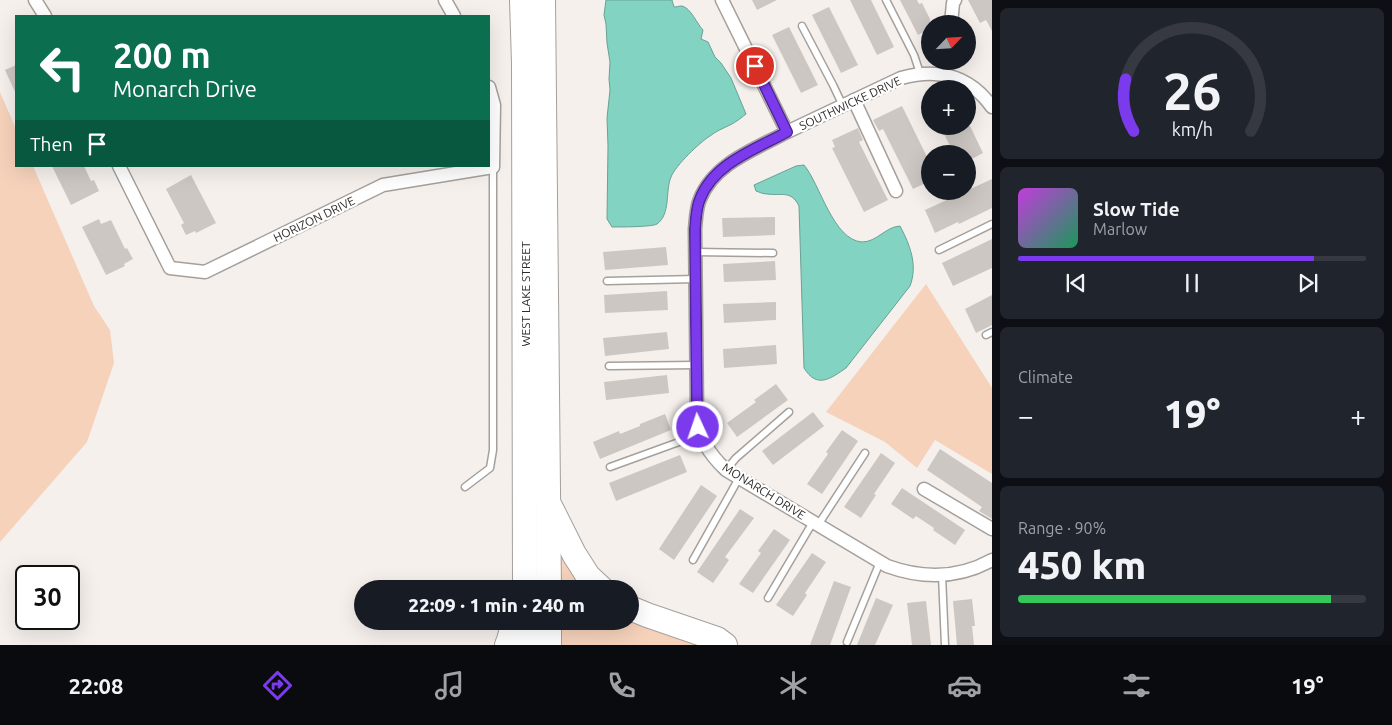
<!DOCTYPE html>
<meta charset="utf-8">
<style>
:root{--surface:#171b24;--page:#20242c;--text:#f1f3f6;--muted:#9ea1a6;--line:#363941;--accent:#7c3aed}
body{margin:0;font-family:Ubuntu,sans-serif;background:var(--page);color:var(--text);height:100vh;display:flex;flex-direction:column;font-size:19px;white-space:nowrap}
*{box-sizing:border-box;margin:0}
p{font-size:16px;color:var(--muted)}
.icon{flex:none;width:28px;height:28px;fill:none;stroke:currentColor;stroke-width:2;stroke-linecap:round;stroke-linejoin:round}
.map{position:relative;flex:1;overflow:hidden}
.sheet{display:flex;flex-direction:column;gap:8px;padding:8px;background:#0d0f14;width:400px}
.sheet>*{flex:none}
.top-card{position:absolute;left:15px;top:15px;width:475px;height:152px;border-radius:0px;box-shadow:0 5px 20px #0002;background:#0b6e4f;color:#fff;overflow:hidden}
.needle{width:32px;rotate:65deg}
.buttons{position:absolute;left:921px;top:15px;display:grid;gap:10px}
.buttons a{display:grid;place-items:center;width:55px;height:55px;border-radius:50%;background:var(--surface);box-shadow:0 5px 20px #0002;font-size:25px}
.speed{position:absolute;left:15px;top:565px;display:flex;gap:10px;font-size:25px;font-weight:700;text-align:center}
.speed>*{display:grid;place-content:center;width:65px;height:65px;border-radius:50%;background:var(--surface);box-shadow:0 5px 20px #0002;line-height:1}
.speed .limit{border:2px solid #111;border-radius:8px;background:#fff;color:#111}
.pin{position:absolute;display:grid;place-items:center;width:42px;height:42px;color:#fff;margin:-21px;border:2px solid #fff;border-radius:50%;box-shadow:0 1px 5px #0007}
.me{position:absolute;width:55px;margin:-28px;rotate:357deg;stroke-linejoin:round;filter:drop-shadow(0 0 4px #0008)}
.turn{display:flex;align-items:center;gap:18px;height:105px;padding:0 15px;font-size:22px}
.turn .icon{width:65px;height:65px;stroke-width:2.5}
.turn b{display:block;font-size:35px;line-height:42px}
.then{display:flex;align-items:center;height:48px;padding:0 15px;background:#0003;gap:10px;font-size:19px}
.big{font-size:38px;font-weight:800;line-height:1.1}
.sheet .tile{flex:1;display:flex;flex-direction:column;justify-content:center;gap:8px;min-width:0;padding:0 18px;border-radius:8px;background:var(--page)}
.sheet .dial{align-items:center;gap:0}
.dial svg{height:130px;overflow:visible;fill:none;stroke:var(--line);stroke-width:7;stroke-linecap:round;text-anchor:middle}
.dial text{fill:var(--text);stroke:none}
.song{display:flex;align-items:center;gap:15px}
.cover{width:60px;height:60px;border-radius:8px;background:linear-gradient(135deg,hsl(290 70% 55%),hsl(150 70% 35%))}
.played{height:5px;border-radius:2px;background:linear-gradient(90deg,var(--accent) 85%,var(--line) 85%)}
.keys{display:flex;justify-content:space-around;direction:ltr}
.heat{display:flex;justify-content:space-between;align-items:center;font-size:28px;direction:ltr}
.charge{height:8px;border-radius:4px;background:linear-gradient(90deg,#34c759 90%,var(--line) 0)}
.trip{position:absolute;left:354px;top:580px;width:285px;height:50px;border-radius:25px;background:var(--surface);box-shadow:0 5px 20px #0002;font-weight:800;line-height:50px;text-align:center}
.dock{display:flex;height:80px;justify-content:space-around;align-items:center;background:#090b0e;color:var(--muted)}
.dock .icon{width:35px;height:35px}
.dock .current{color:var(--accent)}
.dock b{font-size:22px;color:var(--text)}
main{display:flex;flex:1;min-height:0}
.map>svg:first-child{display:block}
</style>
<main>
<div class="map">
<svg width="992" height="645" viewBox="0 0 992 645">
<rect width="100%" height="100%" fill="#f5f0ec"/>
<!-- green -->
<g fill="#f6d2bb">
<polygon points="0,92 16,129 16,166 33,166 94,306 110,330 114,363 87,442 0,542"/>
<polygon points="926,284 992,388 992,474 935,440 917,468 885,442 826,412"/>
<polygon points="561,546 592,589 561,589"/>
<polygon points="630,616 708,645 561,645 561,621 630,621"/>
</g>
<!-- water -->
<g fill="#82d3c2" stroke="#69a195">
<path d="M 606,0 L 672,0 L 674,7 C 676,7 679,6 682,6 C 691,8 697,24 703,30 L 701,39 L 708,42 L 715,57 L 721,63 L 731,78 L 746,114 C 741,118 736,122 730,125 C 724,128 716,131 710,136 C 699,143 676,165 671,177 C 665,191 671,214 657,224 C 652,227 620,227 612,227 L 607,219 L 608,146 L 607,118 L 610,90 L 609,79 L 610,62 L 607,43 L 606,24 L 604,15 Z"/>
<path d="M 804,165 C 820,184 833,240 862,242 C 877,242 885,227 900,226 C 910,245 918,265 910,286 L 846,368 C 830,379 817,389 804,368 L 799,206 C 791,190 782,196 767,194 C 763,194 759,192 756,191 L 754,185 L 796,166 Z"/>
</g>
<!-- building -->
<g fill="#cdc7c3">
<polygon points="752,0 777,0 757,10"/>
<polygon points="850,0 871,0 894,47 877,55"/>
<polygon points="900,0 917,0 919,4 922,3 930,19 930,29 918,35"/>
<polygon points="968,0 992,0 992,31 986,20 980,23"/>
<polygon points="829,7 858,65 841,73 812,15"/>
<polygon points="789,27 818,85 801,93 772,35"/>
<polygon points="16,65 16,94 5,70"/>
<polygon points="902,106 930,163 930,181 913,189 883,129 879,131 873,120"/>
<polygon points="940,126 970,126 983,153 968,161 968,154 954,154"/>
<polygon points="858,128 863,140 859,142 888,200 864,212 832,148 835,147 832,140"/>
<polygon points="52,166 84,166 91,181 94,180 99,191 71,205"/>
<polygon points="191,175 216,223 196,233 195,231 186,235 181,225 184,223 166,189"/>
<polygon points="992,179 992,208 959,224 958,222 935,233 925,210"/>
<polygon points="775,217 775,235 723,237 722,218"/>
<polygon points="99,219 101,224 111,220 125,249 127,248 133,259 124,264 125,266 106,275 82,227"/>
<polygon points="992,239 992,268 953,286 942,263"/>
<polygon points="666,247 668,265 605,270 603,252"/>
<polygon points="775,261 776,280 724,282 723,264"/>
<polygon points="667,291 668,310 605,313 604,295"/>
<polygon points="992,295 992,325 976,333 965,309"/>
<polygon points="776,302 776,320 724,323 723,304"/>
<polygon points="667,332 669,349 605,356 603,338"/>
<polygon points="776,345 777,364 724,368 723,349"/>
<polygon points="667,375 669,393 606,400 604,382"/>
<polygon points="776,384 788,400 737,437 727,423 756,402 754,400"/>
<polygon points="813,412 824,426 773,465 762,451"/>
<polygon points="665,414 671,430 600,459 593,442 619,431 620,434 640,426 640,424"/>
<polygon points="842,430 858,441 822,494 807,484 828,454 826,452"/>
<polygon points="940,449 992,483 992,519 979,511 982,507 927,470"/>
<polygon points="881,453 895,463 874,494 876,495 861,518 844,507"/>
<polygon points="680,455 687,472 616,501 609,483"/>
<polygon points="701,485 717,496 674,560 659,549"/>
<polygon points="902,488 965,530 955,545 933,530 934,528 916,516 913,519 891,504"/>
<polygon points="740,509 754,518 725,557 729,560 713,583 697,572"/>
<polygon points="774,529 790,540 753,593 739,584 761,553 758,551"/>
<polygon points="812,553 826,562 805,593 807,595 793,616 776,605"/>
<polygon points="834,581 851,587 830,645 810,645"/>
<polygon points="876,598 893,605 875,645 857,645"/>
<polygon points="972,599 975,626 972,626 974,645 957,645 953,601"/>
<polygon points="926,601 931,645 912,645 907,603"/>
</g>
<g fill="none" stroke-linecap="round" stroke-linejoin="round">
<!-- lane casing -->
<g stroke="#a5a09c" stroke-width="9">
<g id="lane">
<polyline points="886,0 914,55 920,73"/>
<polyline points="802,26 833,85 843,106"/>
<polyline points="939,250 992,224"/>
<polyline points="695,252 773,253"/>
<polyline points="607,281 696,279"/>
<polyline points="986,335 992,332"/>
<polyline points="609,366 696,365"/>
<polyline points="610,467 701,434"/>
<polyline points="726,470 736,458 789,412"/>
<polyline points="465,487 490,468 493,450 493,167"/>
<polyline points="818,525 865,453"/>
<polyline points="693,560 739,478"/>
<polyline points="942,575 945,645"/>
<polyline points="768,598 813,522"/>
<polyline points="847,642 880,562"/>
</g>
</g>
<!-- street casing -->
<g stroke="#a5a09c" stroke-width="15">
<g id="street">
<polyline points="35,0 45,16"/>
<polyline points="445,0 454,16"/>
<path d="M 722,0 L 787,132 C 756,149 714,163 700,199 C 696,208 696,219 695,229 L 697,412 C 699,438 708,453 726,470 L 887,566 C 923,579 958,579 992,560"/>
<polyline points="951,24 953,3 955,0"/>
<polyline points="854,100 896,191"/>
<path d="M 787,132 L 901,78 C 938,68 969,75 992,107"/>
<polyline points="119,166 170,268 205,272 383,185 493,167 494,105 489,87"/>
<polyline points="924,489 992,529"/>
</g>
</g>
<!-- highway casing -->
<g stroke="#a5a09c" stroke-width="26">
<g id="highway">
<polyline points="522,0 524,63 525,589"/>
<polyline points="543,0 549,589"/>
<polyline points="550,506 574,554 588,576 602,589"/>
<polyline points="630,608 647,615 717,639 725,645"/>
<polyline points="526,621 527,645"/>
<polyline points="549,621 549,645"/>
<polyline points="507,645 509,640 514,621"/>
</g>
</g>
<!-- lane -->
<use href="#lane" stroke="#fff" stroke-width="6"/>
<!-- street -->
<use href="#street" stroke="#fff" stroke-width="12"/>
<!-- highway -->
<use href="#highway" stroke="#fff" stroke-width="24"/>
</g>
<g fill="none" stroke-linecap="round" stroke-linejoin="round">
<!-- route casing -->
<g stroke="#51269a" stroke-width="12">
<path id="route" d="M 698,427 L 697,412 L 695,229 C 696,219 696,208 700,199 C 714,163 756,149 787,132 L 755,66"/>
</g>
<!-- route -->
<use href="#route" stroke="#7c3aed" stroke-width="9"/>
</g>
<g text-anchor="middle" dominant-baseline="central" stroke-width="4.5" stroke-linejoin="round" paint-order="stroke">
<!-- street labels -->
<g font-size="12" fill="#2e2c2b" stroke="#fff">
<text transform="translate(850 103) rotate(-25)">SOUTHWICKE DRIVE</text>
<text transform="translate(314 219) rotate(-26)">HORIZON DRIVE</text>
<text transform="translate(525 294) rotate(-90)">WEST LAKE STREET</text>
<text transform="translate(764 491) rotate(32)">MONARCH DRIVE</text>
</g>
</g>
</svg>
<div class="buttons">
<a><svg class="needle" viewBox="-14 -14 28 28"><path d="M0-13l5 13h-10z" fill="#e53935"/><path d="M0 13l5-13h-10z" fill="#9ea1a6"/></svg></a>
<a>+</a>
<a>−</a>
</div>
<div class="speed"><div class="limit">30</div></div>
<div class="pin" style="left:755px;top:66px;background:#d93025"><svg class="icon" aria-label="arrive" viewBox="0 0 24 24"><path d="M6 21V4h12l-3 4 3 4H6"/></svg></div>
<svg class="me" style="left:698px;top:427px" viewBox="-20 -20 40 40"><circle r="17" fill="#7c3aed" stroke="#fff" stroke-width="3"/><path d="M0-11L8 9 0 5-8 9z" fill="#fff"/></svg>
<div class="trip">22:09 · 1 min · 240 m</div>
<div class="top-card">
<div class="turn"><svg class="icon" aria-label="left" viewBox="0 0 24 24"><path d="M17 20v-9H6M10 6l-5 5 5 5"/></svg><div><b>200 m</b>Monarch Drive</div></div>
<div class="then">Then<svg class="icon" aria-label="arrive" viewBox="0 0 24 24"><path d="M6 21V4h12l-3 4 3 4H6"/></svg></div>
</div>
</div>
<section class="sheet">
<div class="tile dial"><svg viewBox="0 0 100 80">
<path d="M14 69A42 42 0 1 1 86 69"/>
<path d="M14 69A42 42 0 0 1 9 37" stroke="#7c3aed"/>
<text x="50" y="56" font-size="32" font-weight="700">26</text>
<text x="50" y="72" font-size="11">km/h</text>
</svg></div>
<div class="tile">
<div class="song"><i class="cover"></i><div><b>Slow Tide</b><p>Marlow</p></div></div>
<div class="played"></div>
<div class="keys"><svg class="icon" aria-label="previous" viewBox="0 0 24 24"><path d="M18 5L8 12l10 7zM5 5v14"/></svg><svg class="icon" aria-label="pause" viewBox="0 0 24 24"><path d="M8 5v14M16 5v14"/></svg><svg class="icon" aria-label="next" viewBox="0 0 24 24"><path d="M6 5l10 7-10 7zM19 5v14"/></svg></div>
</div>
<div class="tile"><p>Climate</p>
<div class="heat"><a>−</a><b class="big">19°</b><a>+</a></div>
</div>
<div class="tile"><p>Range · 90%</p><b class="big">450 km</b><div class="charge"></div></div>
</section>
</main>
<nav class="dock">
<b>22:08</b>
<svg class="icon current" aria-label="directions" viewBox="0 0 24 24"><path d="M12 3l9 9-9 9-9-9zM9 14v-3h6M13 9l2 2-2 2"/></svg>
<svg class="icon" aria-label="music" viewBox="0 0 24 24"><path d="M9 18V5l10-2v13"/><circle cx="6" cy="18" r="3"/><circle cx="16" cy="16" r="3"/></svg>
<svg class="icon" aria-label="phone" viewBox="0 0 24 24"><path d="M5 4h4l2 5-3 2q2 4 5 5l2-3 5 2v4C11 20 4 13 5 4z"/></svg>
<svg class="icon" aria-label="climate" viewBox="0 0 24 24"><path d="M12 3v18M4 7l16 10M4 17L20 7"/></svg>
<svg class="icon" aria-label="car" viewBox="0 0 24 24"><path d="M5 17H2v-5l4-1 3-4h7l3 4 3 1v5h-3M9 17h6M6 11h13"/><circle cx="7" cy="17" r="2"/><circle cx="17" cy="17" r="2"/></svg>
<svg class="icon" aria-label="filters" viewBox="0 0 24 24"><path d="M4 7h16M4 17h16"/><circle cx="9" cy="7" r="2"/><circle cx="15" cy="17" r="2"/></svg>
<b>19°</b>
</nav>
